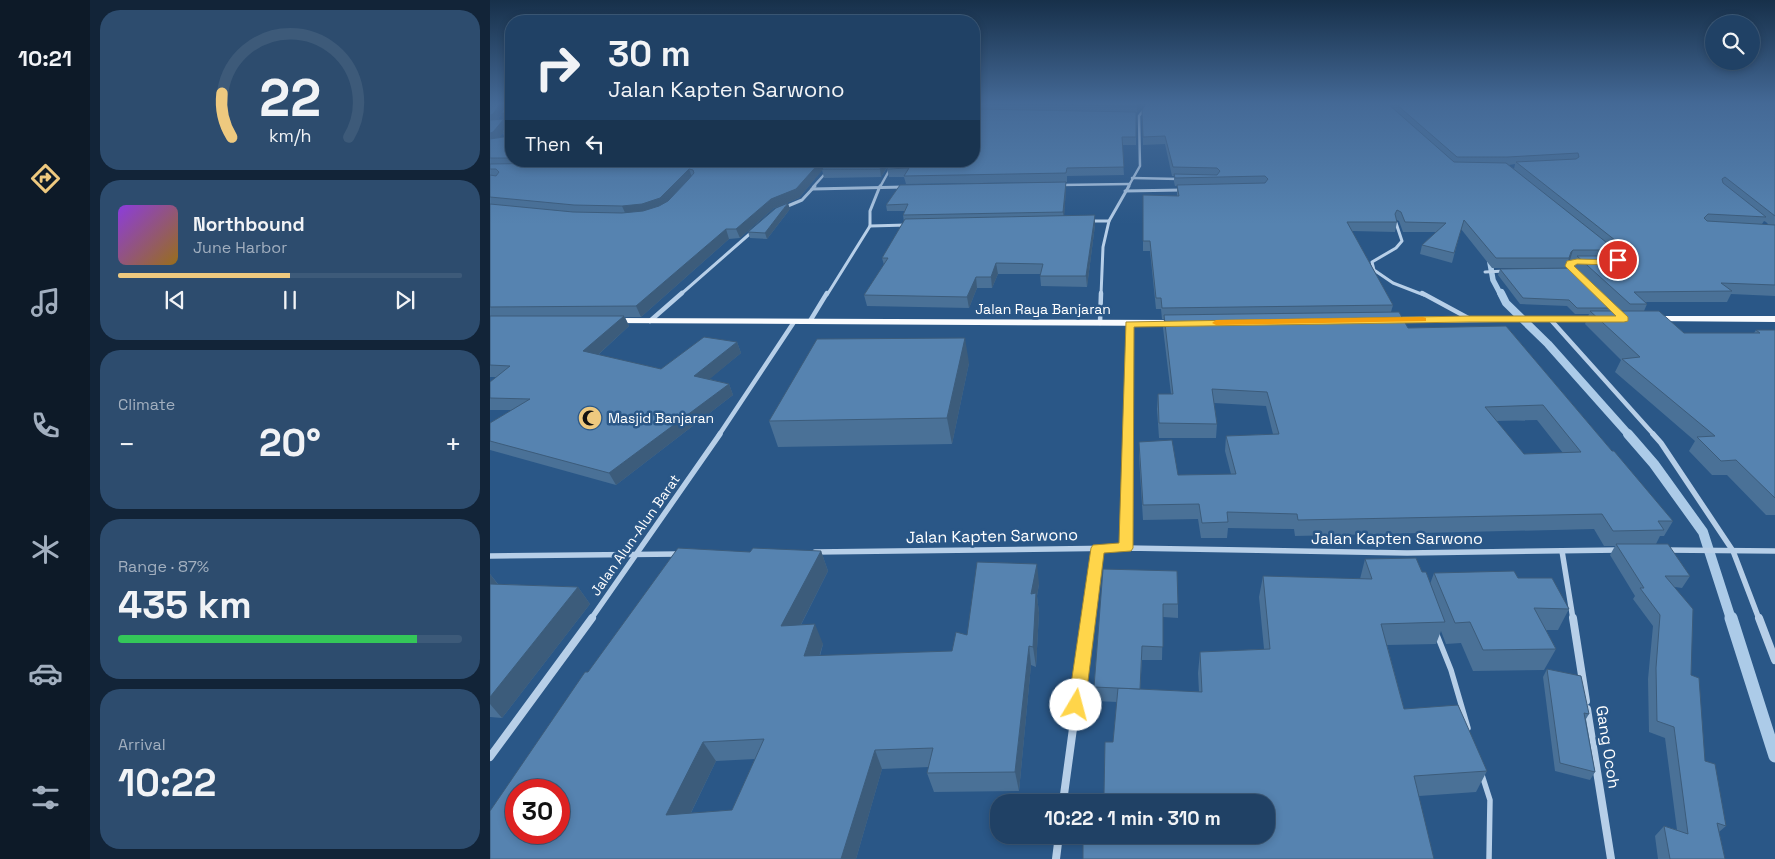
<!DOCTYPE html>
<meta charset="utf-8">
<style>
:root{--surface:#204165;--page:#2d4c6e;--text:#f1f3f6;--muted:#a2afbf;--line:#3d5a79;--accent:#eec97f}
body{margin:0;font-family:"Space Grotesk",sans-serif;background:var(--page);color:var(--text);height:100vh;display:flex;flex-direction:column;font-size:19px;white-space:nowrap}
*{box-sizing:border-box;margin:0}
p{font-size:16px;color:var(--muted)}
.icon{flex:none;width:28px;height:28px;fill:none;stroke:currentColor;stroke-width:2;stroke-linecap:round;stroke-linejoin:round}
.map{position:relative;flex:1;overflow:hidden}
.details{display:flex;flex-direction:column;gap:10px;padding:10px;background:#122438;width:400px}
.details>*{flex:none}
.hud{position:absolute;left:15px;top:15px;width:475px;height:152px;border-radius:20px;box-shadow:0 2px 8px #0003,0 0 0 1px var(--line);background:#204165;color:var(--text);overflow:hidden}
.controls{position:absolute;left:1215px;top:15px;display:grid;gap:10px}
.controls a{display:grid;place-items:center;width:55px;height:55px;border-radius:50%;background:var(--surface);box-shadow:0 2px 8px #0003,0 0 0 1px var(--line);font-size:25px}
.speed{position:absolute;left:15px;top:779px;display:flex;gap:10px;font-size:25px;font-weight:700;text-align:center}
.speed>*{display:grid;place-content:center;width:65px;height:65px;border-radius:50%;background:var(--surface);box-shadow:0 2px 8px #0003,0 0 0 1px var(--line);line-height:1}
.speed .limit{border:8px solid #d22;background:#fff;color:#111}
.pin{position:absolute;display:grid;place-items:center;width:42px;height:42px;color:#fff;margin:-21px;border:2px solid #fff;border-radius:50%;box-shadow:0 1px 5px #0007}
.me{position:absolute;width:55px;margin:-28px;rotate:8deg;stroke-linejoin:round;filter:drop-shadow(0 0 4px #0008)}
.turn{display:flex;align-items:center;gap:18px;height:105px;padding:0 20px;font-size:22px}
.turn .icon{width:65px;height:65px;stroke-width:2.5}
.turn b{display:block;font-size:35px;line-height:42px}
.then{display:flex;align-items:center;height:48px;padding:0 20px;background:#0003;gap:10px;font-size:19px}
.big{font-size:38px;font-weight:600;line-height:1.1}
.details .card{flex:1;display:flex;flex-direction:column;justify-content:center;gap:8px;min-width:0;padding:0 18px;border-radius:20px;background:var(--page)}
.details .dial{align-items:center;gap:0}
.dial svg{height:130px;overflow:visible;fill:none;stroke:var(--line);stroke-width:7;stroke-linecap:round;text-anchor:middle}
.dial text{fill:var(--text);stroke:none}
.song{display:flex;align-items:center;gap:15px}
.cover{width:60px;height:60px;border-radius:8px;background:linear-gradient(135deg,hsl(270 70% 55%),hsl(40 70% 35%))}
.played{height:5px;border-radius:2px;background:linear-gradient(90deg,var(--accent) 50%,var(--line) 50%)}
.keys{display:flex;justify-content:space-around;direction:ltr}
.heat{display:flex;justify-content:space-between;align-items:center;font-size:28px;direction:ltr}
.charge{height:8px;border-radius:4px;background:linear-gradient(90deg,#34c759 87%,var(--line) 0)}
.trip{position:absolute;left:500px;top:794px;width:285px;height:50px;border-radius:20px;background:var(--surface);box-shadow:0 2px 8px #0003,0 0 0 1px var(--line);font-weight:600;line-height:50px;text-align:center}
main{display:flex;flex:1;min-height:0}
.menu{display:flex;flex-direction:column;width:90px;justify-content:space-around;align-items:center;background:#0d1a28;color:var(--muted)}
.menu .icon{width:35px;height:35px}
.menu .active{color:var(--accent)}
.menu b{font-size:22px;color:var(--text)}
.map>svg:first-child{display:block}
</style>
<main>
<nav class="menu">
<b>10:21</b>
<svg class="icon active" aria-label="directions" viewBox="0 0 24 24"><path d="M12 3l9 9-9 9-9-9zM9 14v-3h6M13 9l2 2-2 2"/></svg>
<svg class="icon" aria-label="music" viewBox="0 0 24 24"><path d="M9 18V5l10-2v13"/><circle cx="6" cy="18" r="3"/><circle cx="16" cy="16" r="3"/></svg>
<svg class="icon" aria-label="phone" viewBox="0 0 24 24"><path d="M5 4h4l2 5-3 2q2 4 5 5l2-3 5 2v4C11 20 4 13 5 4z"/></svg>
<svg class="icon" aria-label="climate" viewBox="0 0 24 24"><path d="M12 3v18M4 7l16 10M4 17L20 7"/></svg>
<svg class="icon" aria-label="car" viewBox="0 0 24 24"><path d="M5 17H2v-5l4-1 3-4h7l3 4 3 1v5h-3M9 17h6M6 11h13"/><circle cx="7" cy="17" r="2"/><circle cx="17" cy="17" r="2"/></svg>
<svg class="icon" aria-label="filters" viewBox="0 0 24 24"><path d="M4 7h16M4 17h16"/><circle cx="9" cy="7" r="2"/><circle cx="15" cy="17" r="2"/></svg>
</nav>
<section class="details">
<div class="card dial"><svg viewBox="0 0 100 80">
<path d="M14 69A42 42 0 1 1 86 69"/>
<path d="M14 69A42 42 0 0 1 8 42" stroke="#eec97f"/>
<text x="50" y="56" font-size="32" font-weight="700">22</text>
<text x="50" y="72" font-size="11">km/h</text>
</svg></div>
<div class="card">
<div class="song"><i class="cover"></i><div><b>Northbound</b><p>June Harbor</p></div></div>
<div class="played"></div>
<div class="keys"><svg class="icon" aria-label="previous" viewBox="0 0 24 24"><path d="M18 5L8 12l10 7zM5 5v14"/></svg><svg class="icon" aria-label="pause" viewBox="0 0 24 24"><path d="M8 5v14M16 5v14"/></svg><svg class="icon" aria-label="next" viewBox="0 0 24 24"><path d="M6 5l10 7-10 7zM19 5v14"/></svg></div>
</div>
<div class="card"><p>Climate</p>
<div class="heat"><a>−</a><b class="big">20°</b><a>+</a></div>
</div>
<div class="card"><p>Range · 87%</p><b class="big">435 km</b><div class="charge"></div></div>
<div class="card"><p>Arrival</p><b class="big">10:22</b></div>
</section>
<div class="map">
<svg width="1285" height="859" viewBox="0 0 1285 859">
<rect width="100%" height="100%" fill="#2a5787"/>
<g fill="none" stroke-linecap="round" stroke-linejoin="round">
<!-- stream-far3 -->
<polyline stroke="#accbe8" stroke-width="5.5" points="999,257 1003,280 1011,295"/>
<!-- stream-far2 -->
<polyline stroke="#accbe8" stroke-width="8" points="1011,293 1016,303 1058,344 1139,435"/>
<!-- stream-far1 -->
<polyline stroke="#accbe8" stroke-width="10" points="1138,434 1164,464 1213,532 1241,619"/>
<!-- stream -->
<polyline stroke="#accbe8" stroke-width="13" points="1241,618 1285,756"/>
<!-- lane -->
<g stroke="#b7cfe8" stroke-width="5.5">
<polyline points="947,635 961,670 978,728"/>
<polyline points="992,775 1000,800 999,859"/>
</g>
<!-- street-far4 -->
<g stroke="#b7cfe8" stroke-width="2.5">
<polyline points="0,126 21,123"/>
<polyline points="642,178 689,179"/>
<polyline points="570,185 640,184"/>
<polyline points="323,187 342,166 327,164"/>
<polyline points="390,187 400,169"/>
<polyline points="638,187 650,166 649,116 658,104"/>
</g>
<!-- street-far3 -->
<g stroke="#b7cfe8" stroke-width="3">
<polyline points="322,189 414,187"/>
<polyline points="635,191 692,190"/>
<polyline points="293,208 312,200 325,186"/>
<polyline points="601,221 619,221"/>
<polyline points="906,223 912,241 906,248 882,262 884,270 903,283 934,295"/>
<polyline points="380,226 380,211 390,186"/>
<polyline points="995,272 1015,271"/>
<polyline points="1084,272 1079,267 1080,263 1091,261"/>
<polyline points="190,295 263,231"/>
<polyline points="337,295 380,226 417,225"/>
<polyline points="611,295 613,247 619,221 639,186"/>
</g>
<!-- street-far2 -->
<g stroke="#b7cfe8" stroke-width="4.5">
<polyline points="932,293 980,319"/>
<polyline points="1060,319 1164,435"/>
<polyline points="160,321 192,293"/>
<polyline points="320,321 337,293"/>
<polyline points="610,323 611,293"/>
<polyline points="229,435 304,322"/>
<polyline points="638,435 639,324"/>
</g>
<!-- street-far1 -->
<g stroke="#b7cfe8" stroke-width="5.5">
<polyline points="1163,434 1171,443 1243,551 1269,619"/>
<polyline points="636,548 638,434"/>
<polyline points="1175,550 1285,551"/>
<polyline points="1072,551 1083,619"/>
<polyline points="325,552 636,548 917,553 1129,550"/>
<polyline points="0,556 189,554"/>
<polyline points="101,619 230,434"/>
<polyline points="597,619 607,548"/>
</g>
<!-- street -->
<g stroke="#b7cfe8" stroke-width="8">
<polyline points="1083,618 1096,701"/>
<polyline points="1269,618 1285,660"/>
<polyline points="1097,709 1121,859"/>
<polyline points="0,757 102,618"/>
<polyline points="573,802 598,618"/>
<polyline points="566,859 569,835"/>
</g>
<!-- primary -->
<g fill="#f9fbfe" fill-rule="evenodd">
<polygon points="1112,316 1116,317 1116,321 897,323 892,320 897,317"/>
<polygon points="1162,316 1285,316 1285,322 1158,321 1158,317"/>
<polygon points="120,318 690,320 695,323 690,326 116,323 116,319"/>
</g>
</g>
<!-- wall -->
<g fill="#4a7197" fill-rule="evenodd">
<path d="M 0,104 L 13,104 L 14,108 L 21,104 L 21,161 L 484,161 L 484,104 L 655,104 L 647,113 L 646,113 L 646,145 L 632,145 L 634,175 L 577,176 L 577,182 L 416,184 L 414,177 L 399,177 L 397,169 L 401,162 L 391,177 L 334,178 L 332,170 L 309,198 L 284,208 L 250,238 L 239,239 L 151,317 L 135,317 L 139,326 L 108,355 L 171,369 L 247,342 L 251,353 L 219,379 L 239,384 L 243,395 L 126,485 L 0,450 L 0,423 L 22,410 L 0,410 L 0,382 L 7,377 L 0,377 ZM 11,114 L 14,121 L 20,120 L 17,125 L 8,120 ZM 13,133 L 14,137 L 9,137 ZM 333,162 L 338,162 L 334,167 Z"/>
<path d="M 656,104 L 1285,104 L 1285,296 L 1241,294 L 1237,302 L 1156,302 L 1157,304 L 1154,311 L 1194,333 L 1264,333 L 1266,330 L 1285,330 L 1285,515 L 1276,515 L 1237,475 L 1222,475 L 1199,451 L 1205,441 L 1125,372 L 1131,360 L 1095,324 L 1099,314 L 1085,314 L 1077,306 L 1030,304 L 1008,275 L 1010,269 L 1126,308 L 1124,311 L 1131,311 L 1083,266 L 1086,260 L 1080,260 L 1078,261 L 1076,268 L 1002,268 L 971,229 L 962,263 L 930,254 L 932,245 L 946,232 L 913,232 L 909,221 L 907,220 L 907,222 L 905,232 L 862,231 L 903,305 L 901,312 L 918,328 L 1016,326 L 1122,451 L 1183,521 L 1174,536 L 1170,536 L 1166,544 L 1200,576 L 1192,588 L 1185,587 L 1215,761 L 1236,826 L 1229,832 L 1235,859 L 1168,859 L 1165,836 L 1174,826 L 1187,830 L 1175,738 L 1159,732 L 1158,679 L 1163,626 L 1143,599 L 1145,596 L 1120,555 L 1125,546 L 1114,546 L 1104,529 L 805,536 L 804,529 L 738,528 L 737,538 L 711,538 L 708,519 L 653,520 L 649,457 L 649,442 L 688,475 L 741,474 L 735,451 L 736,436 L 783,434 L 776,406 L 724,403 L 727,424 L 726,438 L 669,438 L 667,409 L 668,394 L 681,394 L 673,328 L 674,319 L 672,319 L 671,309 L 666,309 L 660,251 L 653,251 L 653,195 L 687,196 L 687,186 L 685,186 L 684,182 L 684,176 L 682,176 L 675,144 L 653,145 L 652,110 ZM 1025,164 L 1024,169 L 1019,165 ZM 1274,221 L 1276,222 L 1278,224 L 1272,224 ZM 1125,253 L 1129,256 L 1123,256 ZM 1047,420 L 1073,453 L 1034,454 L 1006,421 Z"/>
<polygon points="576,182 576,188 574,216 605,225 597,287 551,286 550,274 508,274 502,288 487,288 479,308 377,306 374,295 394,265 392,258 414,222 413,215 415,211 397,211 396,205"/>
<polygon points="300,209 277,239 260,238 258,232"/>
<polygon points="479,363 462,444 288,447 279,421"/>
<path d="M 331,551 L 338,571 L 311,625 L 333,644 L 330,656 L 462,651 L 477,635 L 549,584 L 547,596 L 549,613 L 546,667 L 541,665 L 529,791 L 444,792 L 437,773 L 439,767 L 392,769 L 366,859 L 0,859 L 260,552 ZM 265,759 L 242,810 L 201,813 L 226,761 Z"/>
<polygon points="875,559 932,572 940,584 944,573 1028,578 1079,609 1068,630 1056,630 1066,649 1054,670 983,671 971,643 956,644 951,631 946,644 897,645 914,709 997,771 986,792 929,796 614,794 623,742 627,702 605,701 604,687 613,569 688,604 688,618 673,617 672,660 652,660 650,689 709,692 708,673 710,652 774,649 769,597 773,576 870,579"/>
<polygon points="0,574 8,584 88,587 100,604 12,718 0,717"/>
<polygon points="1057,669 1099,714 1096,719 1105,772 1100,780 1065,771 1053,677"/>
</g>
<!-- shaded-wall -->
<g fill="#3c5c7b">
<polygon points="10,104 13,104 15,109 18,113 21,120 14,121 11,114 6,122 0,123 0,115"/>
<polygon points="649,104 655,104 647,113 647,106"/>
<polygon points="14,119 17,127 12,132 13,133 7,140 0,141 0,133"/>
<polygon points="331,161 333,161 334,168 309,198 284,208 250,238 246,229 281,199"/>
<polygon points="394,161 403,161 400,162 391,177 390,169"/>
<polygon points="199,169 202,177 173,207 136,215 132,206"/>
<polygon points="576,182 576,188 574,219 573,212"/>
<polygon points="298,203 300,209 277,239 275,233"/>
<polygon points="605,215 605,225 597,287 596,276"/>
<polygon points="236,229 239,239 151,317 146,306"/>
<polygon points="1083,250 1080,260 1078,261 1081,252"/>
<polygon points="506,263 508,274 502,288 501,277"/>
<polygon points="486,277 487,288 479,308 477,297"/>
<polygon points="134,316 139,326 99,363 93,351"/>
<polygon points="475,338 479,363 462,444 457,418"/>
<polygon points="247,342 251,353 209,388 204,376"/>
<polygon points="239,384 243,395 126,485 119,473"/>
<polygon points="331,551 338,571 300,646 291,626"/>
<polygon points="547,564 549,584 547,596 549,613 546,667 543,647 541,594"/>
<polygon points="0,574 9,586 0,596"/>
<polygon points="88,587 100,604 12,718 0,704 0,697"/>
<polygon points="325,624 333,644 323,676 314,656"/>
<polygon points="539,646 541,665 529,791 525,772"/>
<polygon points="213,742 226,761 191,833 176,815"/>
<polygon points="385,750 392,769 366,859 351,859"/>
</g>
<!-- building -->
<g fill="#5683b0" stroke="#3c5c7b" fill-rule="evenodd">
<polygon points="0,104 10,104 3,114 0,115"/>
<polygon points="17,104 21,104 21,158 0,158 0,139 20,136 19,132 12,132 20,121 20,115 18,113 11,113"/>
<polygon points="496,104 649,104 647,106"/>
<polygon points="656,104 898,104 964,162 1016,163 1126,250 1083,250 1081,252 1079,258 1006,258 974,220 964,253 932,245 956,223 915,222 911,212 907,210 905,214 907,222 857,222 903,305 672,308 671,298 666,298 660,241 653,241 653,195 689,196 687,185 775,183 778,179 775,176 685,178 684,174 727,175 730,171 727,168 683,167 675,136 653,137 652,110"/>
<polygon points="906,104 1285,104 1285,216 1235,177 1232,179 1233,183 1276,217 1218,214 1214,218 1217,221 1285,225 1285,285 1231,283 1242,291 1144,292 1157,304 1140,304 1087,256 1129,256 1135,252 1135,248 1026,162 1086,159 1089,157 1088,153 1018,157 967,157"/>
<polygon points="484,109 646,112 646,137 632,137 634,167 577,168 576,173 414,176 419,168 397,169 402,161 484,161"/>
<polygon points="14,119 3,132 0,133 0,120"/>
<polygon points="211,161 331,161 306,189 281,199 246,229 236,229 146,306 0,307 0,204 83,212 132,213 153,211 169,206 178,201 198,180 204,173 203,170 199,169 170,198 152,204 132,206 84,205 0,197 0,175 6,176 9,172 6,169 0,169 0,164"/>
<polygon points="339,161 394,161 390,169 332,169"/>
<polygon points="576,182 573,212 413,215 418,204 396,205 410,185"/>
<polygon points="298,203 275,233 258,232 286,208"/>
<polygon points="605,215 596,276 550,276 553,264 506,263 501,277 486,277 477,297 374,295 398,258 392,258 415,219"/>
<polygon points="1084,268 1126,308 1087,308 1079,300 1033,298 1010,269"/>
<polygon points="1100,311 1169,311 1194,333 1270,333 1266,330 1285,330 1285,498 1246,460 1231,461 1207,437 1225,436 1132,359 1150,357"/>
<path d="M 909,312 L 918,328 L 1016,326 L 1122,451 L 1124,451 L 1183,521 L 1168,521 L 1174,530 L 1123,531 L 1112,514 L 808,520 L 807,514 L 737,512 L 738,522 L 712,523 L 709,504 L 653,505 L 649,442 L 682,440 L 688,475 L 746,474 L 736,436 L 789,434 L 777,392 L 722,389 L 727,424 L 669,423 L 668,394 L 683,394 L 674,315 ZM 1053,405 L 1091,452 L 1034,454 L 995,407 Z"/>
<polygon points="0,316 134,316 93,351 171,369 214,337 247,342 204,376 239,384 119,473 0,441 0,423 40,399 0,398 0,382 20,366 0,365"/>
<polygon points="475,338 457,418 279,421 327,339"/>
<polygon points="1126,544 1178,544 1200,576 1175,576 1203,609 1201,675 1209,678 1215,761 1225,764 1236,826 1227,823 1235,859 1180,859 1174,826 1198,834 1184,727 1167,721 1166,668 1170,615 1150,588 1154,588"/>
<path d="M 188,548 L 260,552 L 263,548 L 331,551 L 291,626 L 325,624 L 314,656 L 462,651 L 466,632 L 477,635 L 487,562 L 547,564 L 541,594 L 546,593 L 543,647 L 539,646 L 525,772 L 437,773 L 443,748 L 385,750 L 351,859 L 0,859 L 0,811 L 95,672 L 98,672 ZM 274,739 L 242,810 L 176,815 L 213,742 ZM 26,790 L 69,790 L 69,832 L 26,832 Z"/>
<polygon points="926,558 932,572 936,572 955,622 891,624 914,709 968,705 997,771 924,776 944,859 593,859 593,835 776,835 776,802 592,802 592,796 614,794 615,742 623,742 628,688 712,692 710,652 780,649 773,576 882,579 875,559"/>
<polygon points="613,569 687,571 688,604 673,604 673,647 652,646 650,689 604,687"/>
<polygon points="1024,571 1028,578 1062,578 1079,609 1044,608 1066,649 993,650 980,622 965,623 944,573"/>
<polygon points="0,584 88,587 0,697"/>
<polygon points="1057,669 1091,676 1099,714 1094,713 1105,772 1070,763"/>
</g>
<!-- sky -->
<linearGradient id="sky" x2="0" y2="1"><stop stop-color="#17304a"/><stop offset="0.46" stop-color="#446996"/><stop offset="1" stop-color="#446996" stop-opacity="0"/></linearGradient>
<rect width="1285" height="224" fill="url(#sky)"/>
<!-- route -->
<polygon fill="#ffd54a" stroke="#a68a30" points="1125,258 1132,260 1124,265 1087,264 1084,266 1138,317 1138,321 1134,322 980,322 644,327 643,548 641,551 614,553 595,705 592,710 586,712 580,710 578,705 601,548 603,545 629,543 636,322 980,316 1126,316 1075,266 1077,261 1087,259 1122,260"/>
<!-- slow -->
<polygon fill="#f59e0b" points="933,317 936,318 936,321 726,325 722,323 726,320"/>
<!-- icons -->
<defs>
<g id="mosque-disc" transform="scale(1.25)"><circle r="9.5" fill="#eec97f" stroke="#2a5787"/><path d="M3.5-4.9A6 6 0 1 0 3.5 4.9A5 5 0 1 1 3.5-4.9Z" fill="#111"/></g>
</defs>
<g fill-rule="evenodd">
<use href="#mosque-disc" x="100" y="418"/>
</g>
<g text-anchor="middle" dominant-baseline="central" stroke-width="5" stroke-linejoin="round" paint-order="stroke">
<!-- street labels -->
<g font-size="14" fill="#fff" stroke="#2a5787">
<text x="553" y="309">Jalan Raya Banjaran</text>
<text transform="translate(145 535) rotate(-55)">Jalan Alun-Alun Barat</text>
</g>
<!-- poi labels -->
<g font-size="14" fill="#fff" stroke="#2a5787" text-anchor="start">
<text x="118" y="418">Masjid Banjaran</text>
</g>
<!-- near-street labels -->
<g font-size="16" fill="#fff" stroke="#2a5787">
<text transform="translate(502 536) rotate(-1)">Jalan Kapten Sarwono</text>
<text x="907" y="538">Jalan Kapten Sarwono</text>
<text transform="translate(1118 747) rotate(81)">Gang Ocoh</text>
</g>
</g>
</svg>
<div class="controls">
<a><svg class="icon" aria-label="search" viewBox="0 0 24 24"><circle cx="10" cy="10" r="6"/><path d="M15 15l6 6"/></svg></a>
</div>
<div class="speed"><div class="limit">30</div></div>
<div class="pin" style="left:1128px;top:260px;background:#d93025"><svg class="icon" aria-label="arrive" viewBox="0 0 24 24"><path d="M6 21V4h12l-3 4 3 4H6"/></svg></div>
<svg class="me" style="left:586px;top:705px" viewBox="-20 -20 40 40"><circle r="19" fill="#fff"/><path d="M0-13L10 11 0 6-10 11z" fill="#ffd54a"/></svg>
<div class="trip">10:22 · 1 min · 310 m</div>
<div class="hud">
<div class="turn"><svg class="icon" aria-label="right" viewBox="0 0 24 24"><path d="M7 20v-9h11M14 6l5 5-5 5"/></svg><div><b>30 m</b>Jalan Kapten Sarwono</div></div>
<div class="then">Then<svg class="icon" aria-label="left" viewBox="0 0 24 24"><path d="M17 20v-9H6M10 6l-5 5 5 5"/></svg></div>
</div>
</div>
</main>
